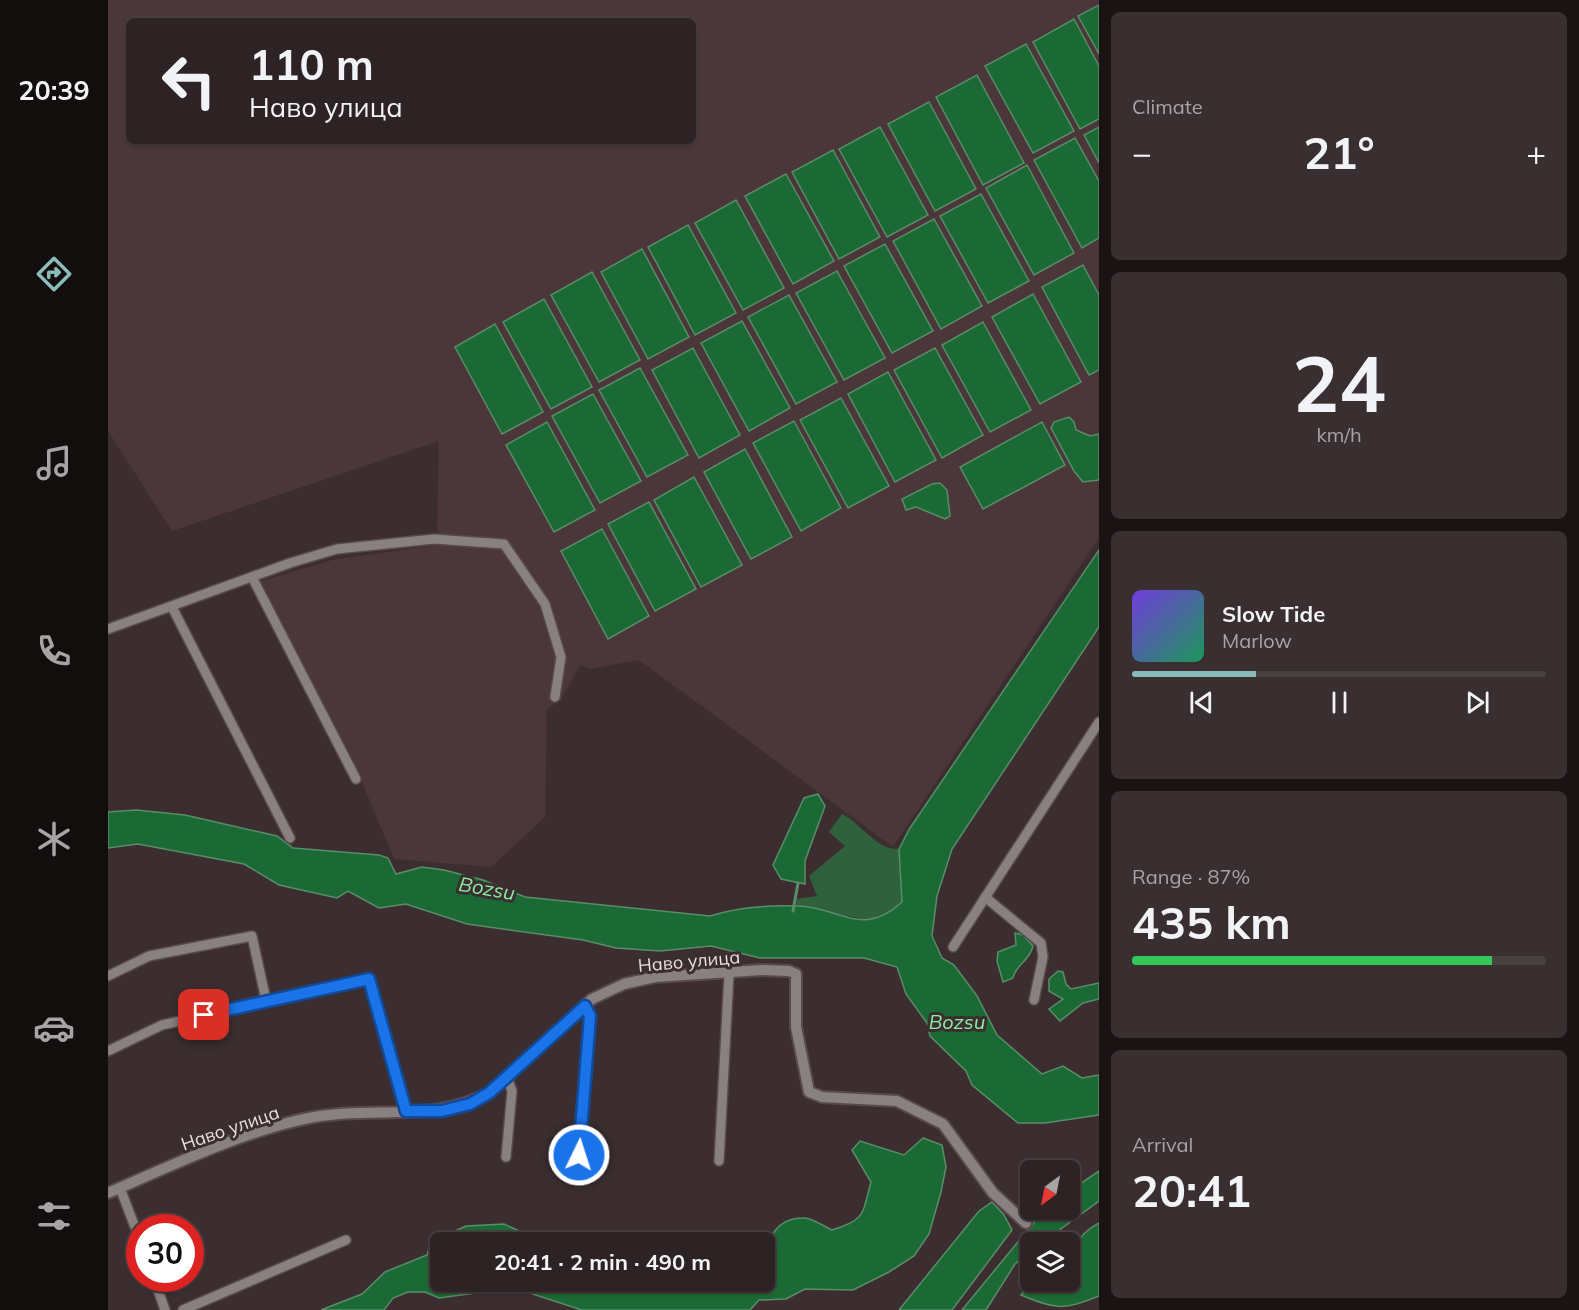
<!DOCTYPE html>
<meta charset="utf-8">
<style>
:root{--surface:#2d2224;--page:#392f31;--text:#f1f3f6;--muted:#a7a4a6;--line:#483f41;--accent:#8bbbb9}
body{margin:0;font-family:Mulish,sans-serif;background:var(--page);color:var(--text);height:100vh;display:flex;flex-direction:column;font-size:22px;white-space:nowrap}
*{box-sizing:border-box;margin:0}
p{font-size:20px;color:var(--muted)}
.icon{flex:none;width:33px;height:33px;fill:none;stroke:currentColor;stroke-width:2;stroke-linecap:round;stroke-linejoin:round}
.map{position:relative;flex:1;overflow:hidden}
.panel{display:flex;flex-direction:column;gap:12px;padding:12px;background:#191314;width:480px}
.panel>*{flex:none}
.banner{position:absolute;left:18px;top:18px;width:570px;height:126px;border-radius:9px;box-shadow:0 2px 4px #0004,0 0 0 2px var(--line);background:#2d2224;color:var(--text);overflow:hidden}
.needle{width:39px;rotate:212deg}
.fabs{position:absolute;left:912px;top:1160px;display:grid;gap:12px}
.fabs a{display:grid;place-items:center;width:60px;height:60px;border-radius:9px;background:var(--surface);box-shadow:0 2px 4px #0004,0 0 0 2px var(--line);font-size:30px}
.speed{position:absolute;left:18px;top:1214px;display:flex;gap:12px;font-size:30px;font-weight:700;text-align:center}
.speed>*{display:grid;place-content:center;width:78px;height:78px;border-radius:50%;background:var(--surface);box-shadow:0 2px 4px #0004,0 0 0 2px var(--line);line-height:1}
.speed .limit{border:9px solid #d22;background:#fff;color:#111}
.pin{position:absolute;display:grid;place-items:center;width:51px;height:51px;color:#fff;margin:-26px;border-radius:12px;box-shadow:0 3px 9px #0006}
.me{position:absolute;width:66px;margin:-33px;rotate:4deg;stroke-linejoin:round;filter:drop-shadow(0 0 4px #0008)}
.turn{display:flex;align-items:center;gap:21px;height:126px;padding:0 24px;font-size:27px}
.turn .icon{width:78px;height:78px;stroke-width:2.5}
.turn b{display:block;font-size:42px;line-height:51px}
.big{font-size:45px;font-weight:700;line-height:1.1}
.panel .tile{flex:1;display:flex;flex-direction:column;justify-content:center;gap:9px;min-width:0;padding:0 21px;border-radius:9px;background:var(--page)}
.panel .dial{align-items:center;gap:0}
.dial b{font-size:78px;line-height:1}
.song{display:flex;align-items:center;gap:18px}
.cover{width:72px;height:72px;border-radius:9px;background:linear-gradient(135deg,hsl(260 70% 55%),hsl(150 70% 35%))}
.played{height:6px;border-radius:3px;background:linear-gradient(90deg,var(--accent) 30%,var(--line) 30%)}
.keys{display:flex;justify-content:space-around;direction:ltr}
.heat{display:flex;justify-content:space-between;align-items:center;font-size:33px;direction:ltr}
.charge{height:9px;border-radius:4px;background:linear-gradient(90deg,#34c759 87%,var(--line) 0)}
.trip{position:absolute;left:322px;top:1232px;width:345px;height:60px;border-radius:9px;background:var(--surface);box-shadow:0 2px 4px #0004,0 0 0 2px var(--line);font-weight:700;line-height:60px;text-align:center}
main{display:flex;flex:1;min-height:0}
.menu{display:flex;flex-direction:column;width:108px;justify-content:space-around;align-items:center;background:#120e0e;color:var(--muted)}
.menu .icon{width:42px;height:42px}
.menu .current{color:var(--accent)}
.menu b{font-size:27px;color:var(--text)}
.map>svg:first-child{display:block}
</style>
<main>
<nav class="menu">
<b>20:39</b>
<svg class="icon current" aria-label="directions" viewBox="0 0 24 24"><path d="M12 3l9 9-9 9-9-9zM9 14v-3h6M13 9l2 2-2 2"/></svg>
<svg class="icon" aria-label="music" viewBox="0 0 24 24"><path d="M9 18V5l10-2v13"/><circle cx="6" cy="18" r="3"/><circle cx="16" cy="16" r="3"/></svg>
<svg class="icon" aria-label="phone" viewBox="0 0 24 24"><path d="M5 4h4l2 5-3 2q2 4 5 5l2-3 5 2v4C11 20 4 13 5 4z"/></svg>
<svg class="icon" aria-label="climate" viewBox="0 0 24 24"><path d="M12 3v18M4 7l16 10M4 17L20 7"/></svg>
<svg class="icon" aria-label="car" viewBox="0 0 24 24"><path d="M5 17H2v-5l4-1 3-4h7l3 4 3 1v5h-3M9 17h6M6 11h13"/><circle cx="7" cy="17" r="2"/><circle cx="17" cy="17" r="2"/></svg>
<svg class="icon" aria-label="filters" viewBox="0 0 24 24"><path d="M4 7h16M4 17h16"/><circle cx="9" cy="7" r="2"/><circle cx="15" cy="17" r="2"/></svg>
</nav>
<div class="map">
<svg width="991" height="1310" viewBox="0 0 991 1310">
<rect width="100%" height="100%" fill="#3c2e30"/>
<!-- built -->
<path fill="#4b363a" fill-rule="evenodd" d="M 0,0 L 991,0 L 991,538 L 785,847 L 531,660 L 482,669 L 472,665 L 453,700 L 439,709 L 437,817 L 383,867 L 286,859 L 243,756 L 151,582 L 224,560 L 328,545 L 327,534 L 332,534 L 329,529 L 331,441 L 64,531 L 0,431 ZM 21,21 L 585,21 L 585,141 L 21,141 Z"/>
<!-- green -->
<path fill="#30613d" d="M 734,814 C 754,824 768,850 791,849 L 794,902 L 783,913 L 766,921 L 688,906 L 689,899 L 709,896 L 701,876 L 737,846 L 721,832 Z"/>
<!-- water -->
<g fill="#1b6a35" stroke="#598d68" stroke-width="1.5">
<polygon points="991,5 991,54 970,16"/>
<polygon points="966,19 991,66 991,119 972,129 925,42"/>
<polygon points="918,44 966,131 925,153 877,66"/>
<polygon points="869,75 916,163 875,185 828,97"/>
<polygon points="821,102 868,189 827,211 780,124"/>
<polygon points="772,127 820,215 779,237 731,149"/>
<polygon points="991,127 991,163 976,135"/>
<polygon points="967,138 991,181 991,238 974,248 926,160"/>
<polygon points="725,150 772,237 731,259 684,172"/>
<polygon points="919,165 966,253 926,275 878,188"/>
<polygon points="678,174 726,261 685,284 637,196"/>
<polygon points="873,194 921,281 880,303 832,216"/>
<polygon points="628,200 676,288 635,310 587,223"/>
<polygon points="826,219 874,306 833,329 785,241"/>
<polygon points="580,225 628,313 587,335 540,247"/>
<polygon points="777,244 825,331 784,353 736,266"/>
<polygon points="534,249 581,337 540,359 493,272"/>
<polygon points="975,265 991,295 991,370 981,375 934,287"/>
<polygon points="729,271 777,358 736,380 688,293"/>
<polygon points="484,272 532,360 491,382 443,295"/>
<polygon points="925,294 973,382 932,404 884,317"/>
<polygon points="681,295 729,382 688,404 640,317"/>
<polygon points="436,299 484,387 443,409 395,322"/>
<polygon points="634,321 682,408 641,431 593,343"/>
<polygon points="875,322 923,410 882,432 834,345"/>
<polygon points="387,324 435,412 394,434 347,347"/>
<polygon points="585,348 632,435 591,458 544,370"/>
<polygon points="827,348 875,435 834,458 786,370"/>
<polygon points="532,368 580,455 539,477 491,390"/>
<polygon points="780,372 828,460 787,482 740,394"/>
<polygon points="485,394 533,481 492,503 444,416"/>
<polygon points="733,398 781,486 740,508 692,420"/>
<polygon points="961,417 966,422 968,430 982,436 991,434 991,480 975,482 966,471 943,428 946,422"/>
<polygon points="686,421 733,508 693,531 645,443"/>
<polygon points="439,422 487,510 446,532 398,445"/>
<polygon points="934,422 957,465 875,509 852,467"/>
<polygon points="637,449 684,537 643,559 596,472"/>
<polygon points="586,477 634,565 593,587 546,500"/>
<polygon points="832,483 839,490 842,516 837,519 808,507 798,510 794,499 824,484"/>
<polygon points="541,502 588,589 547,611 500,524"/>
<polygon points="494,529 541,616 500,639 453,551"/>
<path d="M 991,550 L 991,627 L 844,849 L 829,896 L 824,936 L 834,958 L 846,965 L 869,996 L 889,1035 L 934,1074 L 955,1066 L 974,1078 L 991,1075 L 991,1115 L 937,1123 L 910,1123 L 864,1085 L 858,1071 L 822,1036 L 819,1023 L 798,994 L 789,967 L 756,958 L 652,958 L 603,946 L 552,951 L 508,948 L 475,940 L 359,924 L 298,904 L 271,908 L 240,891 L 229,898 L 171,885 L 136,864 L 30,844 L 0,848 L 0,812 L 28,810 L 77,815 L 169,836 L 185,848 L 271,855 L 280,858 L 288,874 L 314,867 L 336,870 L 375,880 L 417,897 L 602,916 C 630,907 660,905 689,906 C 733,907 754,939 794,902 L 791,849 L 802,828 Z"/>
<polygon points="710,794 717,806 697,861 697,884 673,879 665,865 696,798"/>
<path d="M 907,933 L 915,935 L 925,946 C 922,961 907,965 905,978 L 895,982 L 889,961 L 890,952 L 908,945 Z"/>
<polygon points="950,971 955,972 958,984 963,989 991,983 991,999 975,1003 952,1021 941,1009 955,999 941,991 941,979"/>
<path d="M 815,1138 L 834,1145 L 838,1167 L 833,1192 L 821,1234 L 806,1256 L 781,1272 L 745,1290 L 697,1289 L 678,1299 L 651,1300 L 642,1310 L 474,1310 L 403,1287 L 387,1287 L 368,1293 L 331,1298 L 317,1292 L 300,1292 L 285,1298 L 276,1310 L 213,1310 L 254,1294 L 277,1272 L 319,1255 L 323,1242 L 358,1226 L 396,1224 L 435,1242 L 333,1242 L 333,1281 L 657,1281 C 657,1252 659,1217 697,1218 C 705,1219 716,1226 724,1230 C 758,1220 754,1214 763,1182 L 744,1150 L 752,1141 L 796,1155 Z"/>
<polygon points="991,1171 991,1201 935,1242 922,1242 922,1252 907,1264 878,1310 854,1310 937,1209 962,1209 962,1191"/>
<polygon points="884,1202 896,1215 904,1230 844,1310 791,1310 871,1211"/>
<path d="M 991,1223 L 991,1296 C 956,1310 949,1310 913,1295 L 927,1281 L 962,1281 C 962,1254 965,1237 991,1223 Z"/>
</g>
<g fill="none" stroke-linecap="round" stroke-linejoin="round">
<!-- stream -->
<polyline stroke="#598d68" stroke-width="3" points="685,911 690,883"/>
<!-- minor casing -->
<g stroke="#584a4c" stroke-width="12">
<g id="minor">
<polyline points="144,577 248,779"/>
<polyline points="64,607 182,838"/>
<polyline points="0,629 182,563 229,549 326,539 396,544 437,604 453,657 447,697"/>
<polyline points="877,897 933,943 935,957 926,1000"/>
<polyline points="845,947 991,722"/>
<polyline points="0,976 41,956 144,936 158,1000"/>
<polyline points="0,1051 54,1025 261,979 298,1111"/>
<polyline points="398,1157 404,1091 399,1077"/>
<polyline points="611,1161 621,974"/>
<polyline points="469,1178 482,1016 477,1006"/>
<polyline points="12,1188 32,1240"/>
<polyline points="46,1278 57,1310"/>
<polyline points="75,1310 238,1240"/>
</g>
</g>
<!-- tertiary casing -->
<g stroke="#584a4c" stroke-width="14">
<path id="tertiary" d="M 0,1193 C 62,1166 140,1129 206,1117 C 266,1106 326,1123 381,1093 L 484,999 L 516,984 L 547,977 L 654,970 L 681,971 L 688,974 L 688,1027 L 701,1092 L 714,1097 L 789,1101 L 835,1124 L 885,1193 L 918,1223"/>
</g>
<!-- minor -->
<use href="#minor" stroke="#888081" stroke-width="9"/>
<!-- tertiary -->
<use href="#tertiary" stroke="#888081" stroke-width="10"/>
</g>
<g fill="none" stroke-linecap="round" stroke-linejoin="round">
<!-- route casing -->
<g stroke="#114b97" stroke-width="15">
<polyline id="route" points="96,1015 261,979 298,1111 334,1111 362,1104 381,1093 477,1006 482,1016 471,1155"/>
</g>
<!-- route -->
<use href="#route" stroke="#1a73e8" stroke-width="10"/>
</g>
<g text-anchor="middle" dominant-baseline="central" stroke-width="6" stroke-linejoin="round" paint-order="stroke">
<!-- street labels -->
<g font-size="18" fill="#e9dfe0" stroke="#3c2e30">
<text transform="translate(581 961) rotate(-5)">Наво улица</text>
<text transform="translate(122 1128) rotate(-19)">Наво улица</text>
</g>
<!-- water labels -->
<g font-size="20" font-style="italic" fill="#88eda0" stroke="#3c2e30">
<text transform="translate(379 888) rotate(10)">Bozsu</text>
<text x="849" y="1021">Bozsu</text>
</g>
</g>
</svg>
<div class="fabs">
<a><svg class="needle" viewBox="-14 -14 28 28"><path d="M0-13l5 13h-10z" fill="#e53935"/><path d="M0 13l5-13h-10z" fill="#a7a4a6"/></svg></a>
<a><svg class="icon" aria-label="layers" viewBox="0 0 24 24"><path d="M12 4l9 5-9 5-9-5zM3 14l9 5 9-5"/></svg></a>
</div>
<div class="speed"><div class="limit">30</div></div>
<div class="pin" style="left:96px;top:1015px;background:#d93025"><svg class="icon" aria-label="arrive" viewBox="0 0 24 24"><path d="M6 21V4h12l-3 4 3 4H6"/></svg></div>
<svg class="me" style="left:471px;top:1155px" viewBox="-20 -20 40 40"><circle r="17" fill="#1a73e8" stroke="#fff" stroke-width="3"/><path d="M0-11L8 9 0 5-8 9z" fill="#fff"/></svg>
<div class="trip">20:41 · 2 min · 490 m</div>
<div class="banner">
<div class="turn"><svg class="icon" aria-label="left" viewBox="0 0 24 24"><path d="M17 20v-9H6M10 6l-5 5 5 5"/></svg><div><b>110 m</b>Наво улица</div></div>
</div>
</div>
<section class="panel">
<div class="tile"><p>Climate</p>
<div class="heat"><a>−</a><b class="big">21°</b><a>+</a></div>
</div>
<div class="tile dial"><b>24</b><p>km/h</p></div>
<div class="tile">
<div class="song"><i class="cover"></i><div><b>Slow Tide</b><p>Marlow</p></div></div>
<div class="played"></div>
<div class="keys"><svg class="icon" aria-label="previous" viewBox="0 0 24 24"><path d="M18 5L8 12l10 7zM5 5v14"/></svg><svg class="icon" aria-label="pause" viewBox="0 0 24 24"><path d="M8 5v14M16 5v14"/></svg><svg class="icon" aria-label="next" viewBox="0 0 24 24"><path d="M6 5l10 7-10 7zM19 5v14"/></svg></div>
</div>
<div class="tile"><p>Range · 87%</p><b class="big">435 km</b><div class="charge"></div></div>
<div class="tile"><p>Arrival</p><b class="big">20:41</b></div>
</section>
</main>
